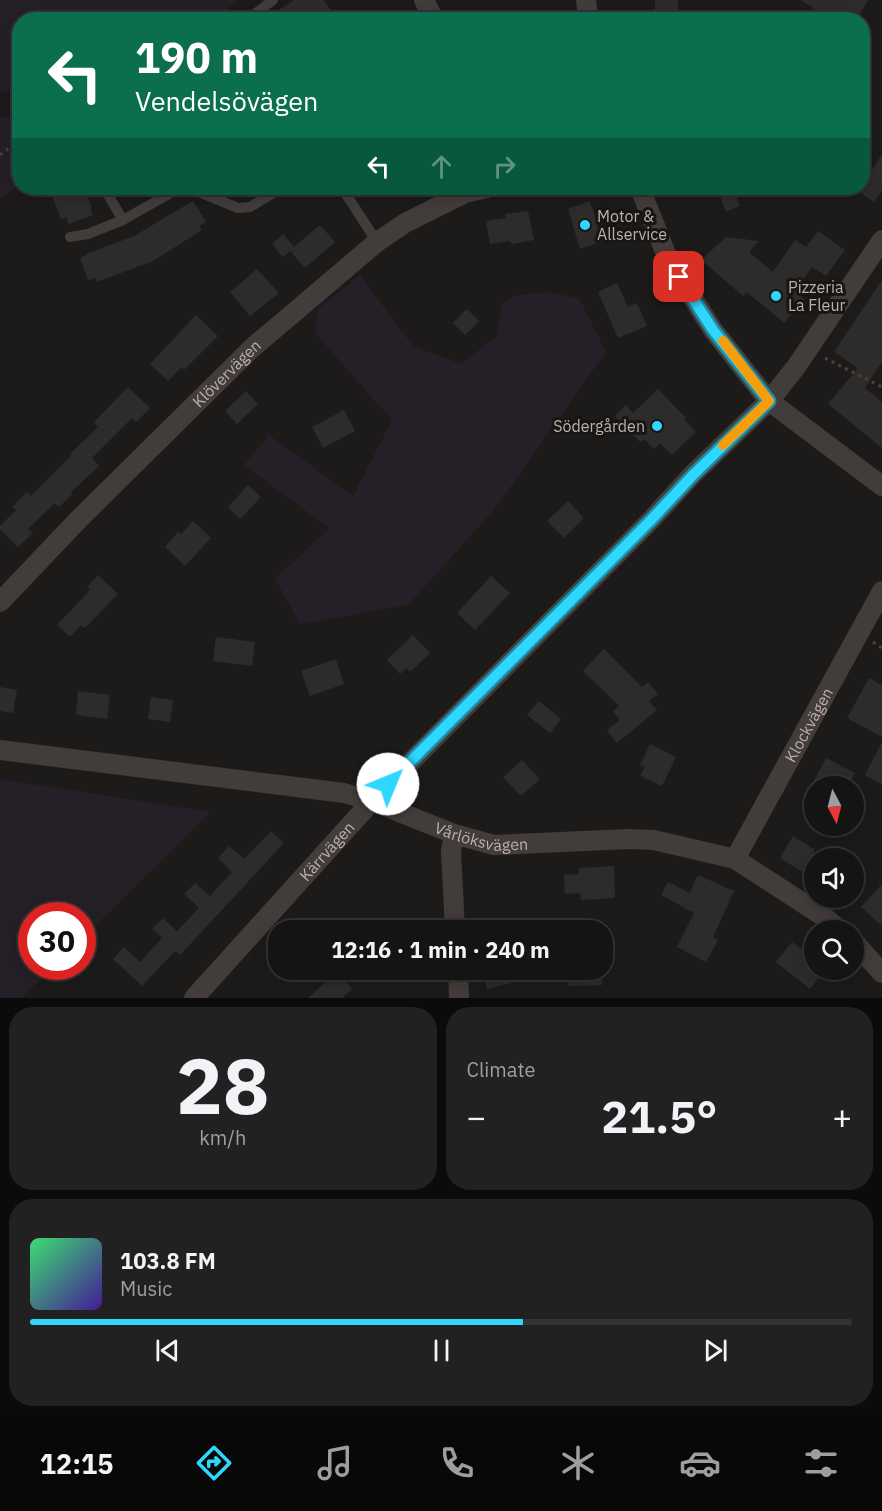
<!DOCTYPE html>
<meta charset="utf-8">
<style>
:root{--surface:#151414;--page:#222122;--text:#f1f3f6;--muted:#9d9ea0;--line:#343334;--accent:#2fd7ff}
body{margin:0;font-family:"IBM Plex Sans",sans-serif;background:var(--page);color:var(--text);height:100vh;display:flex;flex-direction:column;font-size:22px;white-space:nowrap}
*{box-sizing:border-box;margin:0}
p{font-size:20px;color:var(--muted)}
.icon{flex:none;width:33px;height:33px;fill:none;stroke:currentColor;stroke-width:2;stroke-linecap:round;stroke-linejoin:round}
.map{position:relative;height:998px;overflow:hidden}
.drawer{display:flex;flex-direction:column;gap:9px;padding:9px;background:#0c0b0b;flex:1}
.drawer>*{flex:none}
.guide{position:absolute;left:12px;top:12px;width:858px;height:183px;border-radius:24px;box-shadow:0 3px 15px #0003,0 0 0 2px var(--line);background:#0b6e4f;color:#fff;overflow:hidden}
.needle{width:39px;rotate:173deg}
.buttons{position:absolute;left:804px;top:776px;display:grid;gap:12px}
.buttons a{display:grid;place-items:center;width:60px;height:60px;border-radius:50%;background:var(--surface);box-shadow:0 3px 15px #0003,0 0 0 2px var(--line);font-size:30px}
.speed{position:absolute;left:18px;top:902px;display:flex;gap:12px;font-size:30px;font-weight:700;text-align:center}
.speed>*{display:grid;place-content:center;width:78px;height:78px;border-radius:50%;background:var(--surface);box-shadow:0 3px 15px #0003,0 0 0 2px var(--line);line-height:1}
.speed .limit{border:9px solid #d22;background:#fff;color:#111}
.pin{position:absolute;display:grid;place-items:center;width:51px;height:51px;color:#fff;margin:-26px;border-radius:12px;box-shadow:0 3px 9px #0006}
.me{position:absolute;width:66px;margin:-33px;rotate:45deg;stroke-linejoin:round;filter:drop-shadow(0 0 4px #0008)}
.turn{display:flex;align-items:center;gap:21px;height:126px;padding:0 24px;font-size:27px}
.turn .icon{width:78px;height:78px;stroke-width:2.5}
.turn b{display:block;font-size:42px;line-height:51px}
.lanes{display:flex;align-items:center;height:57px;padding:0 24px;background:#0003;justify-content:center;gap:30px;direction:ltr}
.lanes .off{opacity:.35}
.big{font-size:45px;font-weight:700;line-height:1.1}
.drawer .widget{flex:1;display:flex;flex-direction:column;justify-content:center;gap:9px;min-width:0;padding:0 21px;border-radius:24px;background:var(--page)}
.drawer .dial{align-items:center;gap:0}
.dial b{font-size:78px;line-height:1}
.song{display:flex;align-items:center;gap:18px}
.cover{width:72px;height:72px;border-radius:9px;background:linear-gradient(135deg,hsl(140 70% 55%),hsl(260 70% 35%))}
.played{height:6px;border-radius:3px;background:linear-gradient(90deg,var(--accent) 60%,var(--line) 60%)}
.keys{display:flex;justify-content:space-around;direction:ltr}
.heat{display:flex;justify-content:space-between;align-items:center;font-size:33px;direction:ltr}
.drawer .tiles{flex:1;display:grid;gap:9px;grid-template-columns:1fr 1fr}
.widget:last-child{grid-column:span 2}
.trip{position:absolute;left:268px;top:920px;width:345px;height:60px;border-radius:24px;background:var(--surface);box-shadow:0 3px 15px #0003,0 0 0 2px var(--line);font-weight:700;line-height:60px;text-align:center}
.dock{display:flex;height:96px;justify-content:space-around;align-items:center;background:#080808;color:var(--muted)}
.dock .icon{width:42px;height:42px}
.dock .selected{color:var(--accent)}
.dock b{font-size:27px;color:var(--text)}
.map>svg:first-child{display:block}
</style>
<div class="map">
<svg width="882" height="998" viewBox="0 0 882 998">
<rect width="100%" height="100%" fill="#1c1b1a"/>
<!-- green -->
<g fill="#251f28">
<polygon points="0,0 238,0 216,19 20,20 19,90 0,92"/>
<polygon points="0,117 19,117 20,185 0,198"/>
<polygon points="360,275 413,346 461,364 497,336 501,305 516,295 547,292 579,298 606,352 494,510 408,605 300,624 275,579 329,528 244,465 269,435 353,496 392,420 315,333 318,309"/>
<polygon points="0,779 211,812 83,938 82,915 32,915 32,966 54,966 21,998 0,998"/>
</g>
<!-- building -->
<g fill="#2d2c2a">
<polygon points="294,0 324,0 332,12 319,19 285,20 279,10"/>
<rect x="655" y="0" width="23" height="15"/>
<polygon points="800,0 868,0 856,20 833,20"/>
<polygon points="882,154 882,190 874,202 862,194 862,166 871,171"/>
<polygon points="49,188 84,188 92,207 90,208 93,215 69,224 66,217 61,219"/>
<polygon points="717,188 733,188 740,206 726,212"/>
<polygon points="193,201 206,222 199,226 202,230 153,261 97,282 95,278 88,280 80,258 86,255 86,254 134,236"/>
<polygon points="590,201 603,241 580,249 568,209"/>
<polygon points="528,211 534,240 511,244 510,241 490,244 486,221 506,218 505,214"/>
<polygon points="320,225 335,242 305,268 290,251 283,257 272,244 283,234 294,247"/>
<polygon points="818,231 845,250 826,276 812,267 795,291 805,300 784,323 747,292 743,296 701,260 726,237 759,241 749,252 773,272 795,240 806,247"/>
<polygon points="257,269 279,293 250,316 230,292"/>
<polygon points="882,280 882,362 865,388 882,402 882,448 828,404 858,368 834,352"/>
<polygon points="617,283 628,307 637,303 647,326 618,338 598,292"/>
<polygon points="467,309 479,321 465,335 453,323"/>
<polygon points="196,315 218,336 184,370 182,367 168,381 150,364"/>
<polygon points="128,387 150,408 136,422 132,418 92,458 99,466 71,492 73,493 59,507 55,503 28,529 33,533 18,547 0,529 0,526 16,510 12,507 27,492 31,496 71,456 70,454 98,427 94,422"/>
<polygon points="658,389 686,418 684,419 696,432 672,455 660,443 654,449 644,439 640,442 615,416 626,405 633,413"/>
<polygon points="246,391 258,404 237,424 225,411"/>
<polygon points="344,410 355,431 323,448 312,427"/>
<polygon points="248,485 261,497 240,519 228,507"/>
<polygon points="568,501 584,518 564,538 547,521"/>
<polygon points="193,521 211,538 185,566 165,547 178,532 181,534"/>
<polygon points="98,575 118,594 85,628 81,625 70,637 57,625 90,590 87,587"/>
<polygon points="491,576 510,593 475,630 457,613"/>
<polygon points="413,635 430,653 410,672 406,668 400,674 387,660"/>
<polygon points="216,637 255,642 252,666 213,661"/>
<polygon points="604,649 642,687 648,682 658,694 649,701 657,710 617,743 607,730 620,720 613,711 619,706 583,671"/>
<polygon points="336,659 344,684 310,696 301,671"/>
<polygon points="869,678 882,685 882,737 847,718"/>
<polygon points="0,687 17,690 13,713 0,711"/>
<polygon points="78,691 110,695 107,719 76,715"/>
<polygon points="151,697 173,700 170,722 148,719"/>
<polygon points="539,701 561,719 550,733 527,715"/>
<polygon points="882,742 882,784 865,775"/>
<polygon points="650,744 676,757 662,786 640,776 645,767 640,765"/>
<polygon points="826,758 855,773 848,786 811,786"/>
<polygon points="522,760 540,779 521,796 503,777"/>
<polygon points="271,831 284,843 180,955 175,951 142,986 113,959 124,947 140,962 162,938 152,929 163,918 177,931 199,908 184,894 195,883 210,896 232,872 218,858 229,846 244,859"/>
<polygon points="793,836 814,849 814,879 780,858"/>
<polygon points="614,866 615,898 581,900 580,893 565,894 564,875 579,874 579,868"/>
<polygon points="698,875 734,891 713,937 718,940 706,962 677,947 694,913 661,895 668,882 690,893"/>
<polygon points="882,884 882,926 861,907"/>
<polygon points="792,942 814,959 814,969 826,969 810,989 776,962"/>
<polygon points="491,969 545,969 546,974 487,989 483,971"/>
<polygon points="567,969 601,969 602,985 568,986"/>
<polygon points="337,972 352,989 342,998 308,998"/>
</g>
<g fill="none" stroke-linecap="round" stroke-linejoin="round">
<!-- path -->
<g stroke="#494240" stroke-width="3" stroke-dasharray="3 4.5" stroke-linecap="butt">
<polyline points="0,155 16,143 20,143"/>
<polyline points="825,358 882,387"/>
<polyline points="873,642 882,648"/>
</g>
<!-- service -->
<g stroke="#423d3a" stroke-width="10">
<polyline points="247,20 273,0"/>
<polyline points="104,188 123,220"/>
<polyline points="342,188 377,242"/>
<polyline points="70,237 88,234 123,220 176,190 194,190 238,208 250,207 282,188"/>
</g>
<!-- minor -->
<g stroke="#423d3a" stroke-width="20">
<polyline points="424,0 434,20"/>
<polyline points="586,0 588,20"/>
<polyline points="640,188 668,259 713,330 769,401 882,486"/>
<path id="s1" d="M 0,602 L 79,519 L 252,348 L 377,242 L 405,223 L 465,193 L 487,188"/>
<path id="s2" d="M 0,750 L 344,793 L 372,801 L 454,834 L 494,845 L 629,839 L 654,840 L 735,859 L 823,916 L 840,930"/>
<polyline points="454,834 451,851 455,930"/>
<path id="s3" d="M 735,859 L 882,591"/>
<polyline points="854,942 882,973"/>
<polyline points="458,969 459,998"/>
<path id="s4" d="M 194,998 L 372,801 L 651,520 L 692,475 L 769,401 L 796,367 L 882,240"/>
</g>
</g>
<g fill="none" stroke-linecap="round" stroke-linejoin="round">
<!-- route casing -->
<g stroke="#1f8ca6" stroke-width="15">
<polyline id="route" points="388,784 651,520 693,475 769,401 713,330 679,277"/>
</g>
<!-- route -->
<use href="#route" stroke="#2fd7ff" stroke-width="10"/>
<!-- slow -->
<polyline stroke="#f59e0b" stroke-width="10" points="723,341 769,401 723,445"/>
</g>
<!-- markers -->
<g fill="#2fd7ff" stroke="#171615" stroke-width="2">
<circle cx="585" cy="225" r="6"/>
<circle cx="776" cy="296" r="6"/>
<circle cx="657" cy="426" r="6"/>
</g>
<g text-anchor="middle" dominant-baseline="central" stroke-width="6" stroke-linejoin="round" paint-order="stroke">
<!-- poi labels -->
<g font-size="16" fill="#bdafab" stroke="#171615" text-anchor="start">
<text x="597" y="216">Motor &amp;<tspan x="597" dy="18">Allservice</tspan></text>
<text x="788" y="287">Pizzeria<tspan x="788" dy="18">La Fleur</tspan></text>
<text x="645" y="426" text-anchor="end">Södergården</text>
</g>
<!-- street labels -->
<g font-size="16" fill="#bdafab" stroke="#171615">
<text stroke="none"><textPath href="#s1" startOffset="322">Klövervägen</textPath></text>
<text stroke="none"><textPath href="#s3" startOffset="153">Klockvägen</textPath></text>
<text stroke="none"><textPath href="#s2" startOffset="492">Vårlöksvägen</textPath></text>
<text stroke="none"><textPath href="#s4" startOffset="198">Kärrvägen</textPath></text>
</g>
</g>
</svg>
<div class="buttons">
<a><svg class="needle" viewBox="-14 -14 28 28"><path d="M0-13l5 13h-10z" fill="#e53935"/><path d="M0 13l5-13h-10z" fill="#9d9ea0"/></svg></a>
<a><svg class="icon" aria-label="sound" viewBox="0 0 24 24"><path d="M4 9h4l5-4v14l-5-4H4zM17 9q2 3 0 6"/></svg></a>
<a><svg class="icon" aria-label="search" viewBox="0 0 24 24"><circle cx="10" cy="10" r="6"/><path d="M15 15l6 6"/></svg></a>
</div>
<div class="speed"><div class="limit">30</div></div>
<div class="pin" style="left:679px;top:277px;background:#d93025"><svg class="icon" aria-label="arrive" viewBox="0 0 24 24"><path d="M6 21V4h12l-3 4 3 4H6"/></svg></div>
<svg class="me" style="left:388px;top:784px" viewBox="-20 -20 40 40"><circle r="19" fill="#fff"/><path d="M0-13L10 11 0 6-10 11z" fill="#2fd7ff"/></svg>
<div class="trip">12:16 · 1 min · 240 m</div>
<div class="guide">
<div class="turn"><svg class="icon" aria-label="left" viewBox="0 0 24 24"><path d="M17 20v-9H6M10 6l-5 5 5 5"/></svg><div><b>190 m</b>Vendelsövägen</div></div>
<div class="lanes"><svg class="icon" aria-label="left" viewBox="0 0 24 24"><path d="M17 20v-9H6M10 6l-5 5 5 5"/></svg><svg class="icon off" aria-label="ahead" viewBox="0 0 24 24"><path d="M12 20V5M6 11l6-6 6 6"/></svg><svg class="icon off" aria-label="right" viewBox="0 0 24 24"><path d="M7 20v-9h11M14 6l5 5-5 5"/></svg></div>
</div>
</div>
<section class="drawer">
<div class="tiles">
<div class="widget dial"><b>28</b><p>km/h</p></div>
<div class="widget"><p>Climate</p>
<div class="heat"><a>−</a><b class="big">21.5°</b><a>+</a></div>
</div>
<div class="widget">
<div class="song"><i class="cover"></i><div><b>103.8 FM</b><p>Music</p></div></div>
<div class="played"></div>
<div class="keys"><svg class="icon" aria-label="previous" viewBox="0 0 24 24"><path d="M18 5L8 12l10 7zM5 5v14"/></svg><svg class="icon" aria-label="pause" viewBox="0 0 24 24"><path d="M8 5v14M16 5v14"/></svg><svg class="icon" aria-label="next" viewBox="0 0 24 24"><path d="M6 5l10 7-10 7zM19 5v14"/></svg></div>
</div>
</div>
</section>
<nav class="dock">
<b>12:15</b>
<svg class="icon selected" aria-label="directions" viewBox="0 0 24 24"><path d="M12 3l9 9-9 9-9-9zM9 14v-3h6M13 9l2 2-2 2"/></svg>
<svg class="icon" aria-label="music" viewBox="0 0 24 24"><path d="M9 18V5l10-2v13"/><circle cx="6" cy="18" r="3"/><circle cx="16" cy="16" r="3"/></svg>
<svg class="icon" aria-label="phone" viewBox="0 0 24 24"><path d="M5 4h4l2 5-3 2q2 4 5 5l2-3 5 2v4C11 20 4 13 5 4z"/></svg>
<svg class="icon" aria-label="climate" viewBox="0 0 24 24"><path d="M12 3v18M4 7l16 10M4 17L20 7"/></svg>
<svg class="icon" aria-label="car" viewBox="0 0 24 24"><path d="M5 17H2v-5l4-1 3-4h7l3 4 3 1v5h-3M9 17h6M6 11h13"/><circle cx="7" cy="17" r="2"/><circle cx="17" cy="17" r="2"/></svg>
<svg class="icon" aria-label="filters" viewBox="0 0 24 24"><path d="M4 7h16M4 17h16"/><circle cx="9" cy="7" r="2"/><circle cx="15" cy="17" r="2"/></svg>
</nav>
